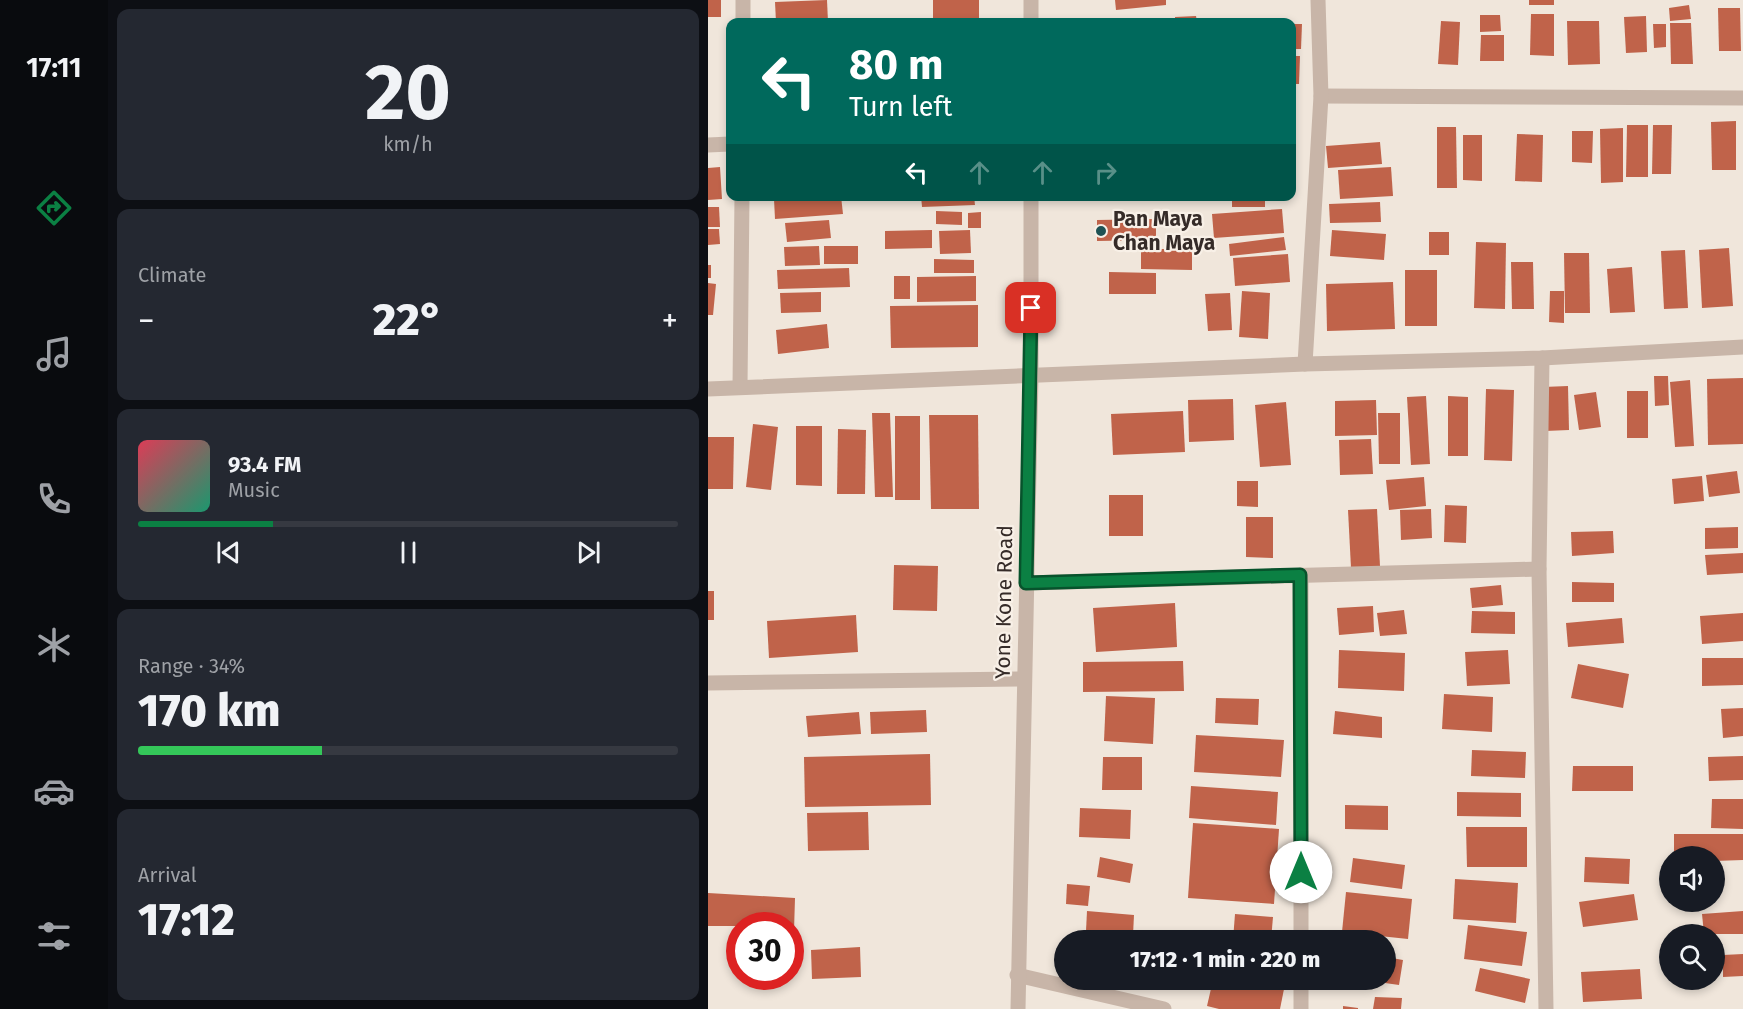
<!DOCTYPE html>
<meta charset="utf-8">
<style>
:root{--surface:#171b24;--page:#242831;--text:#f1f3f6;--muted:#9ea1a6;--line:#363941;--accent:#0b8043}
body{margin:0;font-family:"Fira Sans",sans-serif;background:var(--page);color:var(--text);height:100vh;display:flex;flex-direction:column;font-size:22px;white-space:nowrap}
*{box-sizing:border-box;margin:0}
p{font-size:20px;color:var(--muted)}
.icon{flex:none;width:33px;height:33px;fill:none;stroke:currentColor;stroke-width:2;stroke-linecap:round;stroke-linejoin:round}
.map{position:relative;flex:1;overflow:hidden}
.sheet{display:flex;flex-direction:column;gap:9px;padding:9px;background:#0d0f14;width:600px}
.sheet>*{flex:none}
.hud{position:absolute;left:18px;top:18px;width:570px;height:183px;border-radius:12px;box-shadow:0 3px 9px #0003;background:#00695c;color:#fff;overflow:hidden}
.buttons{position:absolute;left:951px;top:846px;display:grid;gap:12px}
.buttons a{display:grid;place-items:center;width:66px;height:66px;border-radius:50%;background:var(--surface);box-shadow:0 3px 9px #0003;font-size:30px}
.speed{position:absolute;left:18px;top:912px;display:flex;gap:12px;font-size:30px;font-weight:700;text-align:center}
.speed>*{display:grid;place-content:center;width:78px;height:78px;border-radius:50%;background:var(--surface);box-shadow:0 3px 9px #0003;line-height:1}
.speed .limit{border:9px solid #d22;background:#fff;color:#111}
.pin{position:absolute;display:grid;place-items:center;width:51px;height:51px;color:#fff;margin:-26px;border-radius:12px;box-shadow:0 3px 9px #0006}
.me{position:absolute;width:66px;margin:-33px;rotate:0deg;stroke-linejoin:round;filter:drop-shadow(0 0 4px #0008)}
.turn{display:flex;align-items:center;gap:21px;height:126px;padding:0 24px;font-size:27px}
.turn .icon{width:78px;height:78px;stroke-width:2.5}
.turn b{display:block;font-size:42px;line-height:51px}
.lanes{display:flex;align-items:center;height:57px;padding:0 24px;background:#0003;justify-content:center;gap:30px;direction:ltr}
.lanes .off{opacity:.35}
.big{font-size:45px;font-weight:800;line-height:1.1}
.sheet .card{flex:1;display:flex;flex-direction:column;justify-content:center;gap:9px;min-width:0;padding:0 21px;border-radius:12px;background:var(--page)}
.sheet .dial{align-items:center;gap:0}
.dial b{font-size:78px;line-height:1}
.song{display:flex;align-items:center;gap:18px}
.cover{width:72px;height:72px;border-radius:9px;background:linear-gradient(135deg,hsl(350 70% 55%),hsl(160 70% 35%))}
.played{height:6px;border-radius:3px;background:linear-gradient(90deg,var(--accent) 25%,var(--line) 25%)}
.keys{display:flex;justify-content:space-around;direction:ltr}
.heat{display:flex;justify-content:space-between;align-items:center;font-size:33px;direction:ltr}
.charge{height:9px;border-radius:4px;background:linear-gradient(90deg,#34c759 34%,var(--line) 0)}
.trip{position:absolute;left:346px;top:930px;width:342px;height:60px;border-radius:30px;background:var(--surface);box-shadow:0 3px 9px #0003;font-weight:800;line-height:60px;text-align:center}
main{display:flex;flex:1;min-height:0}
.tab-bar{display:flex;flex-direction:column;width:108px;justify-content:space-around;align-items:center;background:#090b0e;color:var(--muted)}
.tab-bar .icon{width:42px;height:42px}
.tab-bar .selected{color:var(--accent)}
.tab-bar b{font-size:27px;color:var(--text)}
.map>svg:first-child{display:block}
</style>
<main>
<nav class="tab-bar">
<b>17:11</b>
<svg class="icon selected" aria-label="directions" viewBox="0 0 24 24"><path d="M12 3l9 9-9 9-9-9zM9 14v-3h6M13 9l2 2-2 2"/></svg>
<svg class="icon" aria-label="music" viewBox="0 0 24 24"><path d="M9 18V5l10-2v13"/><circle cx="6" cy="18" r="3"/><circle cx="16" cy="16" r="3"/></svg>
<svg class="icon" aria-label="phone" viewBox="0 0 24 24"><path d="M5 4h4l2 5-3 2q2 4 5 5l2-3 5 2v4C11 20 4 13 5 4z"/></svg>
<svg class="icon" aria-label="climate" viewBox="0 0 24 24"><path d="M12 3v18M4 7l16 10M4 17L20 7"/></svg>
<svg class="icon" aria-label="car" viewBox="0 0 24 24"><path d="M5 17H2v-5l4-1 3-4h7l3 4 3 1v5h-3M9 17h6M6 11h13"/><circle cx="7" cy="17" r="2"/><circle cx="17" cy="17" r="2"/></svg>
<svg class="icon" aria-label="filters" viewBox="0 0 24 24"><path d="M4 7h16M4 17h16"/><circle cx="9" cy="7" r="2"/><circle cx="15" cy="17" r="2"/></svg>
</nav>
<section class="sheet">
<div class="card dial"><b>20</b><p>km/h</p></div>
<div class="card"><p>Climate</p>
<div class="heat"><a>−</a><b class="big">22°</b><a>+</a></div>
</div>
<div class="card">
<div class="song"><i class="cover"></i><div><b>93.4 FM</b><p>Music</p></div></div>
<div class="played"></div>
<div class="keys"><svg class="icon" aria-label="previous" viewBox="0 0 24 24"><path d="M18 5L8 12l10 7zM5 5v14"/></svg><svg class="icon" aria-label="pause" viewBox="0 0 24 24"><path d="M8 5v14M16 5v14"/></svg><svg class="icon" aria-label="next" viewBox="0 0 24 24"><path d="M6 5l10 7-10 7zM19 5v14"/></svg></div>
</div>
<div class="card"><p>Range · 34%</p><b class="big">170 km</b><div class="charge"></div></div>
<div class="card"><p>Arrival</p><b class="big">17:12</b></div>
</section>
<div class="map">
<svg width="1035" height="1009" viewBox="0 0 1035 1009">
<rect width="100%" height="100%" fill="#f0e6db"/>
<!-- building -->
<g fill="#c0634a">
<rect x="0" y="0" width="13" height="17"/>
<polygon points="119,0 120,22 68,22 67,2"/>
<polygon points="225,0 271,0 271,19 225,18"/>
<polygon points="407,0 458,0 458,5 408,10"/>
<rect x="821" y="0" width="25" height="5"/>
<polygon points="981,5 983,19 962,21 961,8"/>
<polygon points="1010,8 1032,8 1033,51 1011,51"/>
<polygon points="823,14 846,14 846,56 822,55"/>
<polygon points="772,15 792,15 793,31 772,32"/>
<polygon points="488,16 489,22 467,22 467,17"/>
<polygon points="938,16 939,52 918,53 916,17"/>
<polygon points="733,21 752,22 750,65 730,64"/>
<polygon points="859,21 891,21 892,64 860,65"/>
<polygon points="962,23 983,23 985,64 963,64"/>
<polygon points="584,24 594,24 593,49 584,49"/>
<polygon points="945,24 958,24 958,47 946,48"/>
<polygon points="773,35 796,35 796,61 772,61"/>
<polygon points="584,56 592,56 591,84 584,84"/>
<polygon points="584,120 588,120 587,146 584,145"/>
<polygon points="1028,121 1028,170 1004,170 1003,122"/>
<polygon points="919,125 940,125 940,177 918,177"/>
<polygon points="945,125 964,125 963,174 944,174"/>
<polygon points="729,127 748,127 749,188 729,188"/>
<polygon points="915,128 915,182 893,183 892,129"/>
<polygon points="864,131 885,131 884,163 864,162"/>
<polygon points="809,134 835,135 834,182 807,181"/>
<polygon points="755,135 774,135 774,181 755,180"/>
<polygon points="672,142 674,164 620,168 618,146"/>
<polygon points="12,167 14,199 0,200 0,168"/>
<polygon points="683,167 685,196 632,199 630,170"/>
<polygon points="102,196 133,196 135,214 67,219 66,199"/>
<polygon points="213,196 266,196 267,205 214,207"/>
<rect x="524" y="196" width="33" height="11"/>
<polygon points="672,202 673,222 622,223 621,204"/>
<polygon points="0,207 11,207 12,227 0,227"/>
<polygon points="574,209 576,233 506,238 504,214"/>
<polygon points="228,211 254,212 254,225 228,224"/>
<polygon points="273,212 273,228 260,228 260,213"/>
<polygon points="448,219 448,240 389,241 389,220"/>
<polygon points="121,220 123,238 79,242 77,223"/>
<polygon points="0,229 11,229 12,244 0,245"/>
<polygon points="224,230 224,248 177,249 177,231"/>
<polygon points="262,230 263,253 232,254 231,231"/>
<polygon points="624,230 678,234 676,260 622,256"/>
<rect x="721" y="232" width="20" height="23"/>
<polygon points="576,237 578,250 522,256 521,244"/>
<polygon points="768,242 798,243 797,309 766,308"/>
<polygon points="111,246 112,265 77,266 76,247"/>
<rect x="116" y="246" width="34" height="18"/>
<polygon points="1021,248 1025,306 994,308 991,250"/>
<polygon points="433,249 484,249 484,270 433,269"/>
<polygon points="977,250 980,308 956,309 953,251"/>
<polygon points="856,253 881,253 882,313 857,313"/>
<polygon points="580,254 582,282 527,286 525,258"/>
<polygon points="226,259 266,260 266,273 226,273"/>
<polygon points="803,262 825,262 826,309 804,309"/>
<rect x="0" y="265" width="3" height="13"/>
<polygon points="924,267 927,312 902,313 899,269"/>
<polygon points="141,268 142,287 70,289 69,270"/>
<rect x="697" y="270" width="32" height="56"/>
<polygon points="401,272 448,273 448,294 401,294"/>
<rect x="186" y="276" width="16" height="23"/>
<polygon points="268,276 268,301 209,302 209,277"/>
<polygon points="685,282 687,329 619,331 618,284"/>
<polygon points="0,283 8,284 5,315 0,315"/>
<polygon points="534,291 562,293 560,339 531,337"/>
<polygon points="842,291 856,291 856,323 841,322"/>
<polygon points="113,292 113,312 73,313 72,293"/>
<polygon points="522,293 524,330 500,331 497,294"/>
<polygon points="270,305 270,347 183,348 182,306"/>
<polygon points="119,324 121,348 70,354 68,330"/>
<polygon points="946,376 960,376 961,405 947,406"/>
<polygon points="1035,378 1035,444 1000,445 999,379"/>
<polygon points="982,380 986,446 967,447 962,382"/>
<polygon points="860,386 861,430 837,431 835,387"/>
<polygon points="778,389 806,390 804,461 776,460"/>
<rect x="919" y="391" width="21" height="47"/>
<polygon points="888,392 893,427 871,430 866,395"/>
<polygon points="718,396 722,464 703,465 699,397"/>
<polygon points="740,396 760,397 760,456 740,456"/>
<polygon points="525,399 526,440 481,442 480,400"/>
<polygon points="668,400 669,435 627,436 627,401"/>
<polygon points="578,402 583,465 552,467 547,405"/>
<polygon points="475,411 477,452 405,455 403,414"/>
<polygon points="164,413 182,413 185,497 167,497"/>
<polygon points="670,413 692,413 692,464 671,464"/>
<polygon points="221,415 270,415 271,509 223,509"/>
<rect x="187" y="416" width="25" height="84"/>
<polygon points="45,424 70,427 63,490 38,487"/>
<polygon points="88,426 114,426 114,486 88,485"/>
<polygon points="130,429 158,430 157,494 129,494"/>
<polygon points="0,437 26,437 25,489 0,489"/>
<polygon points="663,439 665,474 632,475 631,440"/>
<polygon points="1029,471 1032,493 1001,497 998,475"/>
<polygon points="994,476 996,501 966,504 964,479"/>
<polygon points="716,477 718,506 681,510 678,480"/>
<polygon points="529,481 550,481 550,507 529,506"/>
<rect x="401" y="495" width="34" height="41"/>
<polygon points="737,505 759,506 758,543 736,542"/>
<polygon points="669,509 672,566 643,568 640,510"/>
<polygon points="723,509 724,538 693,540 692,510"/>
<polygon points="538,517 565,517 565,558 538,557"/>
<polygon points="1030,527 1030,548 997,549 997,528"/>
<polygon points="905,531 906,553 864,556 863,532"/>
<polygon points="1035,553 1035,573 999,575 997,555"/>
<polygon points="186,565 230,566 229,611 185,610"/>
<polygon points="864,582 906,583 906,602 864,602"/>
<polygon points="793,585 795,605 764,608 762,588"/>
<rect x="0" y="591" width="6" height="29"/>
<polygon points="467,603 469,647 388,652 385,608"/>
<polygon points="665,606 666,632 631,635 629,608"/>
<polygon points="696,610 699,634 672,636 669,613"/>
<polygon points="764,611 807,612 807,634 763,633"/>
<polygon points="1035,613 1035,641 994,644 992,616"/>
<polygon points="148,615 150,652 61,658 59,621"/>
<polygon points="914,618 916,643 860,647 858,623"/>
<polygon points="631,650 697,653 696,691 630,688"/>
<polygon points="800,650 802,684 759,686 757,652"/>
<polygon points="994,658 1035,658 1035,685 994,686"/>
<polygon points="475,661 476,691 375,692 375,662"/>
<polygon points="870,664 921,674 915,708 863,698"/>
<polygon points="736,694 785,697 784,732 734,729"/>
<polygon points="398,696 447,698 445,744 396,741"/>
<polygon points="508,698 551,699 550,725 507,723"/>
<polygon points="1035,708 1035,736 1015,738 1013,709"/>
<polygon points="218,710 219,732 163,734 162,712"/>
<polygon points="627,711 674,717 674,738 625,734"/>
<polygon points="151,712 153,734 100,737 98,716"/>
<polygon points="488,735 576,740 573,777 486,772"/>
<polygon points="764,750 818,752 817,778 763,776"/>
<polygon points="222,754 223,805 97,807 96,757"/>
<polygon points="1035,756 1035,780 1001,781 1000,757"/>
<polygon points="395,757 434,757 434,790 394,790"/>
<polygon points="865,766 925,766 925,791 864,791"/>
<polygon points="483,786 570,792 568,825 481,818"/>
<polygon points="749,792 813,793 813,817 749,816"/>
<polygon points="1004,799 1035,799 1035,829 1003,828"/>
<polygon points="637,805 680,806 680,830 637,829"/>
<polygon points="372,808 423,810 422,839 371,837"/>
<polygon points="160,812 161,850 100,851 99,813"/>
<polygon points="485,823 571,829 566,904 480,898"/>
<polygon points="758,827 819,827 819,867 759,867"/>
<polygon points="966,834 1035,834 1035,860 1006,861 1006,856 966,856"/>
<polygon points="392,857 425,864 422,883 389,877"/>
<polygon points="877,857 922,859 921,884 876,882"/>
<polygon points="645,858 697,865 694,889 642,882"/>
<polygon points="747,879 810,883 808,923 745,919"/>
<polygon points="359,884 382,886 380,906 358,904"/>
<polygon points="638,892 704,899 700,939 634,932"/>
<polygon points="0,893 87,898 86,931 82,930 82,926 0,926"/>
<polygon points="926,894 930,920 875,927 871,902"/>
<polygon points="379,911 426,915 425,935 378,931"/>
<polygon points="1035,911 1035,934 996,934 994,914"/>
<polygon points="527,914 565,917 563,940 525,940"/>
<polygon points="760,925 819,932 814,966 756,959"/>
<polygon points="152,947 153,977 104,979 103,950"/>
<polygon points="1035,954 1035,976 1015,977 1015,955"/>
<polygon points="678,957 695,960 691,985 663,981 678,980"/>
<polygon points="772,968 822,979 817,1003 767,991"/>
<polygon points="932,969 934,999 875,1002 873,972"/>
<rect x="377" y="980" width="60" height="3"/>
<polygon points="505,980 554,980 577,984 572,1009 511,1009 499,1006"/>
<polygon points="667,997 694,998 693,1009 665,1009"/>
<polygon points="635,1006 650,1008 650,1009 635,1009"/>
</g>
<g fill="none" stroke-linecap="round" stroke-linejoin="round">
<!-- minor -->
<g stroke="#c8b5a8" stroke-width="15">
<polyline points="35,22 35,0"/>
<polyline points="323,22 323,0"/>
<polyline points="613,96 1035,98"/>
<polyline points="0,145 22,144"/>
<polyline points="834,358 831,569 838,1009"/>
<polyline points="597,364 613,96 610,0"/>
<polyline points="32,387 34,196"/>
<polyline points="0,389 597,364 834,358 1035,347"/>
<polyline points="593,575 593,940"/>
<polyline points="318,583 831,569"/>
<polyline points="0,683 316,679"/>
<polyline points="309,975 456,1009"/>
<polyline points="593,980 593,1009"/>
<polyline points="310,1009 323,375 323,196"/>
</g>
</g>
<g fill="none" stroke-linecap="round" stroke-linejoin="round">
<!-- route casing -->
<g stroke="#07532c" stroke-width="15">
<polyline id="route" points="323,308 318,583 592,575 593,872"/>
</g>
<!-- route -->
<use href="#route" stroke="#0b8043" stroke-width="10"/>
</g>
<!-- markers -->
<circle fill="#1f5254" stroke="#f8f0e7" stroke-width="2" cx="393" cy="231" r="6"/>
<g text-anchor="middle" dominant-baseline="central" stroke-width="4.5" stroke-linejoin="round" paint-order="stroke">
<!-- poi labels -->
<g font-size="21" font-weight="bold" fill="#352b28" stroke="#f8f0e7" text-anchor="start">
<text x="405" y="219">Pan Maya<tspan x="405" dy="24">Chan Maya</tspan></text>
</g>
<!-- street labels -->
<g font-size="21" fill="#352b28" stroke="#f8f0e7">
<text transform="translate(296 602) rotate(-89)">Yone Kone Road</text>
</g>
</g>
</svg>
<div class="buttons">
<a><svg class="icon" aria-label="sound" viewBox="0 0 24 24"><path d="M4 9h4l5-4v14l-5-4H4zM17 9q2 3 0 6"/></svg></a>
<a><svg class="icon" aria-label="search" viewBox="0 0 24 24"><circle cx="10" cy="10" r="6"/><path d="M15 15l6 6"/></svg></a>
</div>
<div class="speed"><div class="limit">30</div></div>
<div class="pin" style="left:323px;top:308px;background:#d93025"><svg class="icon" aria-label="arrive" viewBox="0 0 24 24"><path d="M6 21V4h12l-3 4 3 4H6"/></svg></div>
<svg class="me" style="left:593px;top:872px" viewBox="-20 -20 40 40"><circle r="19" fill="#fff"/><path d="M0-13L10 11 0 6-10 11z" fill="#0b8043"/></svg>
<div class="trip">17:12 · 1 min · 220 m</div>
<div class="hud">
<div class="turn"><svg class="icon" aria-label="left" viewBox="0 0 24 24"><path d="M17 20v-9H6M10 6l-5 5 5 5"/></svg><div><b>80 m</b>Turn left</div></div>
<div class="lanes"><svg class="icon" aria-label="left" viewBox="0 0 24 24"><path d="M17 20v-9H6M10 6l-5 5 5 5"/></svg><svg class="icon off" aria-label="ahead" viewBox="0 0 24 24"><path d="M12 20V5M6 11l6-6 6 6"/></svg><svg class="icon off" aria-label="ahead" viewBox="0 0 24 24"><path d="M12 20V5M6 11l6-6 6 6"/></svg><svg class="icon off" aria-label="right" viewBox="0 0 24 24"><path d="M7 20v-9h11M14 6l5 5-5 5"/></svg></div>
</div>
</div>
</main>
